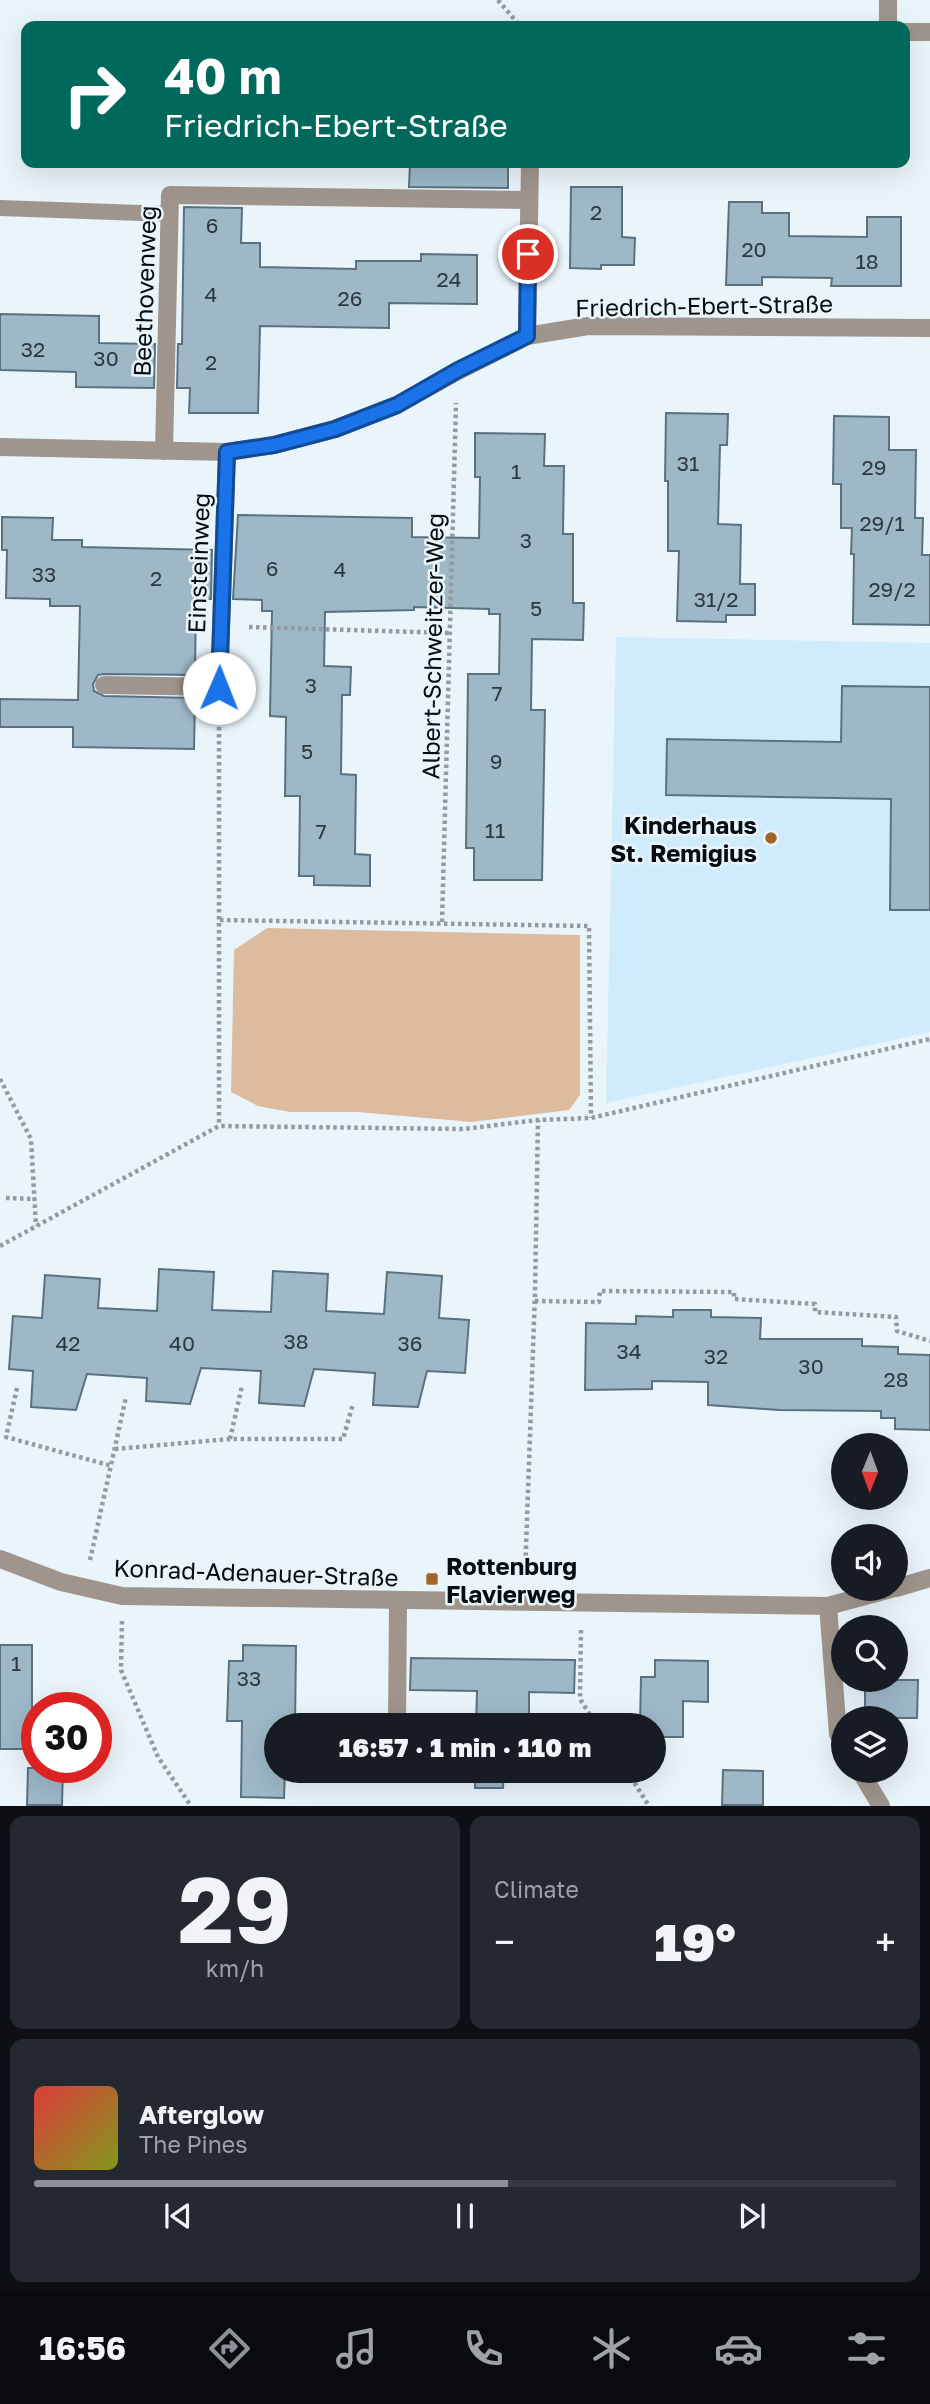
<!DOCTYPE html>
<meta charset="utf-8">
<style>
:root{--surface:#171b24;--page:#242831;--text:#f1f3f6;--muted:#9ea1a6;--line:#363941;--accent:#8c9099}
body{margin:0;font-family:"Golos Text",sans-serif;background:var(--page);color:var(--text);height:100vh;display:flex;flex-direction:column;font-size:26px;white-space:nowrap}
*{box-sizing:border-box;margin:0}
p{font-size:23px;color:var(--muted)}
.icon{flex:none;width:38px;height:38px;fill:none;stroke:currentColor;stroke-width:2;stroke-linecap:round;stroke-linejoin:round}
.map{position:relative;height:1806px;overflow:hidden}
.drawer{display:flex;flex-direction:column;gap:10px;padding:10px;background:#0d0f14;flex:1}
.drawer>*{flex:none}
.guide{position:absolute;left:21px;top:21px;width:889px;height:147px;border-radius:14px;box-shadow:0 7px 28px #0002;background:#00695c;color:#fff;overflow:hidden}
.needle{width:46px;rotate:181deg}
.controls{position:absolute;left:831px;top:1433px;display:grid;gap:14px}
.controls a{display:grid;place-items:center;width:77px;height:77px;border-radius:50%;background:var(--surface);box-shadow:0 7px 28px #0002;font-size:35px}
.speed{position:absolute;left:21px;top:1692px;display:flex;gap:14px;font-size:35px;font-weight:700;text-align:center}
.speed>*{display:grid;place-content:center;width:91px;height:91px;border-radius:50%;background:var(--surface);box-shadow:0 7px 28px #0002;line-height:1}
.speed .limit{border:10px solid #d22;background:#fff;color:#111}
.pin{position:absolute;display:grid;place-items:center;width:60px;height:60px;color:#fff;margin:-30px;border:4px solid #fff;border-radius:50%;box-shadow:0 2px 7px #0007}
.me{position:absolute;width:77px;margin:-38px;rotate:1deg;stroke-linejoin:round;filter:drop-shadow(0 0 5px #0008)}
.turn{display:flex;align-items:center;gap:24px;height:147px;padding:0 28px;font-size:32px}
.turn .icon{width:91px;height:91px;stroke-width:2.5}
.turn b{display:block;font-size:49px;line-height:60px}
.big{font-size:52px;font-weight:800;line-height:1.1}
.drawer .card{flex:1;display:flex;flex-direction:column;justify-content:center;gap:10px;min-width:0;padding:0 24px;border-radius:14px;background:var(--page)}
.drawer .dial{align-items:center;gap:0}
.dial b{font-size:91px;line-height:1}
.song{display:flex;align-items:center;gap:21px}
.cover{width:84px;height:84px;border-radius:10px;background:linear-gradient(135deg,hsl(0 70% 55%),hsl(70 70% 35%))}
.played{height:7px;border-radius:4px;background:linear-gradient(90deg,var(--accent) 55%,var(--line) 55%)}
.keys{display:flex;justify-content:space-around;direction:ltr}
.heat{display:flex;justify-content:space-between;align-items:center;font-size:38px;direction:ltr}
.drawer .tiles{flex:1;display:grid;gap:10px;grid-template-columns:1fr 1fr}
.card:last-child{grid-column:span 2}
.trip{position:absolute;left:264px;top:1713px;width:402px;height:70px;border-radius:35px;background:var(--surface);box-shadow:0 7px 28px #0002;font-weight:800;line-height:70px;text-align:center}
.menu{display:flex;height:112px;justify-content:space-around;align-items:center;background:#090b0e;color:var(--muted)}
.menu .icon{width:49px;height:49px}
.menu .current{color:var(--accent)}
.menu b{font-size:32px;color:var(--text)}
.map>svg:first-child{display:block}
</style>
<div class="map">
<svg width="930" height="1806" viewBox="0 0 930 1806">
<rect width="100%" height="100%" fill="#eaf5fb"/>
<!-- built -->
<polygon fill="#d0ecfc" points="616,637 930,643 930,1032 606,1103"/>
<!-- green -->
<polygon fill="#ddbb9f" points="267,928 580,935 580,1095 569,1110 472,1122 357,1112 290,1112 258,1106 231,1092 234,950"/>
<!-- building -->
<g fill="#9eb8c8" stroke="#5a7280" stroke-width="2">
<polygon points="410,163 508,163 508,188 409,187"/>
<polygon points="571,187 622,187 622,237 635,238 634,265 601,265 601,269 570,268"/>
<polygon points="729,202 762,202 762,213 789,213 789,236 867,237 867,217 901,217 901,286 831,286 832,278 762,277 762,285 726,285"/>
<polygon points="184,207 242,208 241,243 260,243 260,267 356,269 356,261 421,261 421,254 477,255 477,304 389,303 389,328 260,326 258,413 189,413 190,388 177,388 178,344 182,344"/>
<polygon points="0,314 99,316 99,343 155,344 154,388 76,387 76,372 0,370"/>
<polygon points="666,413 728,414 727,445 720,445 718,524 741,525 740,584 755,584 755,615 726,615 726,622 677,621 679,551 668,551 668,481 665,481"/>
<polygon points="834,416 889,417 889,450 916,450 915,518 923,518 922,555 930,555 930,625 853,624 854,554 851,554 852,528 841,528 841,484 833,484"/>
<polygon points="475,433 545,434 544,466 564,466 563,534 573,534 573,603 584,603 583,640 532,639 531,710 545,710 542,880 474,880 474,848 466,848 468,674 499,674 500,614 489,614 489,609 414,607 414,610 325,612 324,666 351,667 350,695 342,695 341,774 356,775 355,854 370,855 370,886 314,885 314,876 299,876 300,796 285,796 286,717 270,716 272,611 262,611 262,600 233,599 238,515 412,518 412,537 479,538 480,477 475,477"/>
<polygon points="2,517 53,518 52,540 82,540 82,547 212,550 211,599 196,599 195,675 104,674 98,675 93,684 94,691 104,696 195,698 194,749 73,747 73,727 0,727 0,699 78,700 80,606 50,606 50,599 6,598 7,550 2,550"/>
<polygon points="842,686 930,687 930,910 890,910 891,799 666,795 667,739 841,742"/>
<polygon points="159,1269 214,1272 212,1310 271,1312 273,1271 328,1274 326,1311 384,1314 387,1272 442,1276 439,1318 469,1320 465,1373 427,1371 418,1407 373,1405 375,1373 314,1369 304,1406 259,1403 261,1371 201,1368 190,1404 146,1401 147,1378 87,1374 76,1410 31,1407 33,1371 9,1369 13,1316 42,1318 45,1275 100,1279 98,1308 157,1311"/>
<polygon points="673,1310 711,1310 711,1317 761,1318 760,1339 862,1339 862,1346 898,1347 898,1354 930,1355 930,1430 895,1429 895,1418 881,1418 881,1411 779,1410 708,1405 708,1382 652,1381 652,1389 585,1390 586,1323 636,1324 636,1316 673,1317"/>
<polygon points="0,1645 32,1645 32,1715 37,1715 37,1749 0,1749"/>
<polygon points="243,1645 296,1646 295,1726 276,1726 276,1771 285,1771 284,1798 241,1797 242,1721 227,1721 229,1661 243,1661"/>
<polygon points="411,1658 575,1660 574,1693 529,1692 529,1726 476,1726 477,1691 410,1690"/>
<polygon points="655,1660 708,1661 708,1702 683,1701 683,1737 654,1737 654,1726 640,1726 641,1677 655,1677"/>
<polygon points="865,1680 918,1680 917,1718 865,1718"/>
<polygon points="28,1768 63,1768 62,1805 27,1805"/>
<polygon points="723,1770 763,1771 763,1805 722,1805"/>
<polygon points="475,1771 504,1771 503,1788 475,1788"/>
</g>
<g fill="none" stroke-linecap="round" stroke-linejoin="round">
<!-- path -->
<g stroke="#919ba0" stroke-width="4.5" stroke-dasharray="3.5 3.5" stroke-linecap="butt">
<polyline points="498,0 520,26"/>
<polyline points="249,627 451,633"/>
<polyline points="219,713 219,1126"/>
<polyline points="220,920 589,926 591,1118"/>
<polyline points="442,922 456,403"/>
<polyline points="0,1079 31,1139 36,1226"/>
<polyline points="6,1198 35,1199"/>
<polyline points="0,1246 219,1126 464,1129 538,1120 591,1118 930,1039"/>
<polyline points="535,1301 599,1302 600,1291 734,1292 734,1299 815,1304 815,1312 896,1317 897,1331 930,1341"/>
<polyline points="17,1388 6,1437 112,1466"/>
<polyline points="230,1439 242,1386"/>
<polyline points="115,1449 230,1439 343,1439 353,1404"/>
<polyline points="90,1560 126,1397"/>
<polyline points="525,1577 535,1293 538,1120"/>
<polyline points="122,1621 121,1670 158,1757 191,1806"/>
<polyline points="581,1630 580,1699 597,1726"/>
<polyline points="627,1771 649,1806"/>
</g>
<!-- lane -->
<polyline stroke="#9f958d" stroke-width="16" points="0,208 170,214"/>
<!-- street -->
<g stroke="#9f958d" stroke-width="18">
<polyline points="888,26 888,0"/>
<polyline points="905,32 930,32"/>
<polyline points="527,336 530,163"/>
<polyline points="0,447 227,452 274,445 335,429 397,405 458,371 527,336 588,326 930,328"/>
<polyline points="164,451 170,195 529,200"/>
<polyline points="104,685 219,687 227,452"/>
<polyline points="0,1559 61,1582 122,1596 828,1606 891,1589"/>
<polyline points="896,1588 930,1578"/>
<polyline points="828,1606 838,1734 844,1743"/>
<polyline points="397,1726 398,1602"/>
<polyline points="860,1771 881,1806"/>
</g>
</g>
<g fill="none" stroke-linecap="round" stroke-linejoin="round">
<!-- route casing -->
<g stroke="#114b97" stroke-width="18">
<polyline id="route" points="219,688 227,452 274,445 335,429 397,405 458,370 527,336 528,254"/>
</g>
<!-- route -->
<use href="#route" stroke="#1a73e8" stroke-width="12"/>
</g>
<!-- markers -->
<g fill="#a16429" stroke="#eaf5fb" stroke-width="2.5">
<circle cx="771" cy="838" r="7"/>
<rect x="425" y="1572" width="14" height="14" rx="3.5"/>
</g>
<g text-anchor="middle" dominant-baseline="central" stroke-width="5" stroke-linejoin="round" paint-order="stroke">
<!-- number labels -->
<g font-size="21" fill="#2b3840">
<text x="596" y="212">2</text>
<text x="212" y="225">6</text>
<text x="754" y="249">20</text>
<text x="867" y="261">18</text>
<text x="449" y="279">24</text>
<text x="211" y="294">4</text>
<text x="350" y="298">26</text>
<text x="33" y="349">32</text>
<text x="106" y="358">30</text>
<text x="211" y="362">2</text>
<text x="688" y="463">31</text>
<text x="874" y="467">29</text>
<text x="516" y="471">1</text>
<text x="882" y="523">29/1</text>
<text x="526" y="540">3</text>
<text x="272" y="568">6</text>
<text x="340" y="569">4</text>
<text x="44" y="574">33</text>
<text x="156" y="578">2</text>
<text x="892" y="589">29/2</text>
<text x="716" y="599">31/2</text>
<text x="536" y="608">5</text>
<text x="311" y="685">3</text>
<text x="497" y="693">7</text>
<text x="307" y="751">5</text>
<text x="496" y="761">9</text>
<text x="495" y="830">11</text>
<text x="321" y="831">7</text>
<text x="296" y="1341">38</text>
<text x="68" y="1343">42</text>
<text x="182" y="1343">40</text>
<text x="410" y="1343">36</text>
<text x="629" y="1351">34</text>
<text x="716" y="1356">32</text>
<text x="811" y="1366">30</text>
<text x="896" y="1379">28</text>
<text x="16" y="1663">1</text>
<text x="249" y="1678">33</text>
</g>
<!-- street labels -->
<g font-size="24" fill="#050d12" stroke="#eaf5fb">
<text transform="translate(144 291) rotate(-88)">Beethovenweg</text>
<text transform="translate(704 305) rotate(-1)">Friedrich-Ebert-Straße</text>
<text transform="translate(198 563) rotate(-88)">Einsteinweg</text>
<text transform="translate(432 646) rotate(-89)">Albert-Schweitzer-Weg</text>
<text transform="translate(256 1572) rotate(2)">Konrad-Adenauer-Straße</text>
</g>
<!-- poi labels -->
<g font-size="24" font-weight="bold" fill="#050d12" stroke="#eaf5fb" text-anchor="end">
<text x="757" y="824">Kinderhaus<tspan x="757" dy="28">St. Remigius</tspan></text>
<text x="446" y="1565" text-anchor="start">Rottenburg<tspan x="446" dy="28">Flavierweg</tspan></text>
</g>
</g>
</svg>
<div class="controls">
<a><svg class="needle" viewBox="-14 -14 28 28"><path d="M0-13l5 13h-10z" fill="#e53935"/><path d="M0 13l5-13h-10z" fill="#9ea1a6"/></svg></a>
<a><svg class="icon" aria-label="sound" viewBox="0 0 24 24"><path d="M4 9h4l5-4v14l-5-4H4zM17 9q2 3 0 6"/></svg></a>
<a><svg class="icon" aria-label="search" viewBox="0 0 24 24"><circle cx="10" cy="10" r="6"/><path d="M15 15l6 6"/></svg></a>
<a><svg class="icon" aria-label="layers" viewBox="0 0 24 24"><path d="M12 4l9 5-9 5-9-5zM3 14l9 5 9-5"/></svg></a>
</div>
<div class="speed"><div class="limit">30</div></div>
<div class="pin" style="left:528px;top:254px;background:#d93025"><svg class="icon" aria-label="arrive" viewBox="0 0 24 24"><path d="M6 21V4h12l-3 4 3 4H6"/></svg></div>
<svg class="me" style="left:219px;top:688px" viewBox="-20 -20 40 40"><circle r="19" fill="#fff"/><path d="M0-13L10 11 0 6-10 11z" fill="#1a73e8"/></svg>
<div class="trip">16:57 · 1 min · 110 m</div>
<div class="guide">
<div class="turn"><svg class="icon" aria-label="right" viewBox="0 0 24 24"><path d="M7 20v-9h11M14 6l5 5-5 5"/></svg><div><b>40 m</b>Friedrich-Ebert-Straße</div></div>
</div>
</div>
<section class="drawer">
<div class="tiles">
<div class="card dial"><b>29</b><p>km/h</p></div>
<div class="card"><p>Climate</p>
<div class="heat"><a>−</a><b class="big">19°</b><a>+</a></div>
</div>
<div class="card">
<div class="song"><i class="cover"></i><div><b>Afterglow</b><p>The Pines</p></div></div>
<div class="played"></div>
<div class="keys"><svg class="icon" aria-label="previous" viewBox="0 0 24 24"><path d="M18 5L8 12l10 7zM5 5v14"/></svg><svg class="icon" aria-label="pause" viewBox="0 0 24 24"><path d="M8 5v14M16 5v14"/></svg><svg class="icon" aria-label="next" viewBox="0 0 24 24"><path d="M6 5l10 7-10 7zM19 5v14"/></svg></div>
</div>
</div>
</section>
<nav class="menu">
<b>16:56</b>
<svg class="icon current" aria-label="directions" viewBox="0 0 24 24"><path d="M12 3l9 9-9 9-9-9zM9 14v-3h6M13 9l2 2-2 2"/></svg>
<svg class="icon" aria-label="music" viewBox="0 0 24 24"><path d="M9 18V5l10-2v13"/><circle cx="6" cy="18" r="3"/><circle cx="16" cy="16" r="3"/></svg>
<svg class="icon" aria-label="phone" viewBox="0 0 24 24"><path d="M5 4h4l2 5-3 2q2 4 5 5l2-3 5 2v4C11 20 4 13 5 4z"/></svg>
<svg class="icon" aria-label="climate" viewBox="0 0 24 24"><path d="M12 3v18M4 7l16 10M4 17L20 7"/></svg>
<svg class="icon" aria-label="car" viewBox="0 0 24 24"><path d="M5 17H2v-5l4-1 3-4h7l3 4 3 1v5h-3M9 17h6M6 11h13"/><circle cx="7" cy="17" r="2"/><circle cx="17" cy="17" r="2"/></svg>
<svg class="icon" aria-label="filters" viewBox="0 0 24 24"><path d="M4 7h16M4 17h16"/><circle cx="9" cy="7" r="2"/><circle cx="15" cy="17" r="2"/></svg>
</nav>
